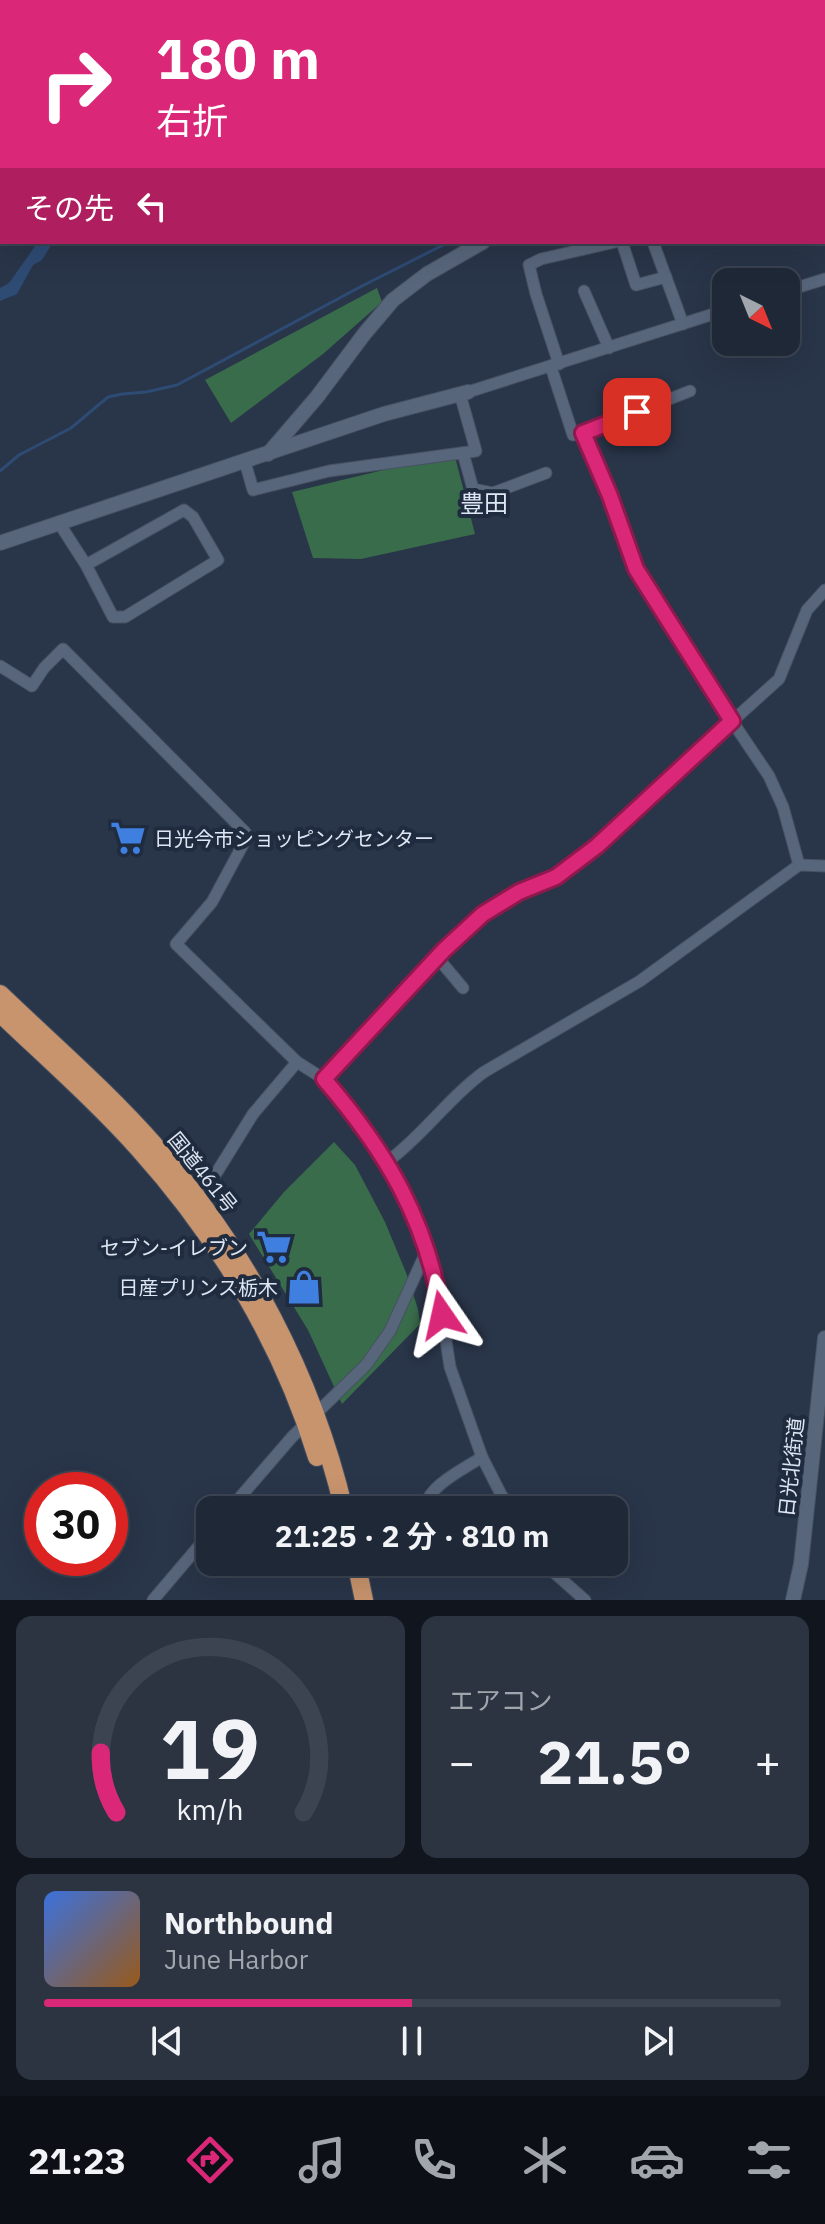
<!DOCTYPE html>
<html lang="ja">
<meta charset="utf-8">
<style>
:root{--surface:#1f2837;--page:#2c3442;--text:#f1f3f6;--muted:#a1a6ad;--line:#3c4452;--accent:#db2777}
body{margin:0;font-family:"IBM Plex Sans","Noto Sans JP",sans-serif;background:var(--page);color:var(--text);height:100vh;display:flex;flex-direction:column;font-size:30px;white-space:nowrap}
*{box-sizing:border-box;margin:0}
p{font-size:26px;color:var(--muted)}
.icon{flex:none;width:44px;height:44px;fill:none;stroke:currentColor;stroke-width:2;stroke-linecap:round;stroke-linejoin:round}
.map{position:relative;height:1600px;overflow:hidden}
.panel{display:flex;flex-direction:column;gap:16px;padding:16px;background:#11161e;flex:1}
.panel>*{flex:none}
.top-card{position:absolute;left:0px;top:0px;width:826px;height:244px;box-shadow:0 8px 32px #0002,0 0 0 2px var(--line);background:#db2777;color:#fff;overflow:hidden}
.needle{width:52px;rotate:137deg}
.controls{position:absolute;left:712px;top:268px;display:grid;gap:16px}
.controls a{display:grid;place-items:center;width:88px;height:88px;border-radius:16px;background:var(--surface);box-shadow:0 8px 32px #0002,0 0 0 2px var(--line);font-size:40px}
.speed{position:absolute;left:24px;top:1472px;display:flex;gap:16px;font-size:40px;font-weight:700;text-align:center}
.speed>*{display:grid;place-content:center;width:104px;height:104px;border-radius:50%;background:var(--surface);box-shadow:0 8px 32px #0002,0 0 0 2px var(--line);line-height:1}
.speed .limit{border:12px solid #d22;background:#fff;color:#111}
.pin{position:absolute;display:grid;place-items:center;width:68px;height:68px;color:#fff;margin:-34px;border-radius:16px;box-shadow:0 4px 12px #0006}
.me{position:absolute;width:88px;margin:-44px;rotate:349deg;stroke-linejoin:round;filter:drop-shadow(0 0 6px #0008)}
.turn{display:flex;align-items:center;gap:28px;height:168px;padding:0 24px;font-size:36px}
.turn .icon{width:104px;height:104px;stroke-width:2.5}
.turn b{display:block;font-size:56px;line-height:68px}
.then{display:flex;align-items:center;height:76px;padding:0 24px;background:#0003;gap:16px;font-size:30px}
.big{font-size:60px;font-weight:700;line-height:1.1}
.panel .tile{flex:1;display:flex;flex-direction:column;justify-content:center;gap:12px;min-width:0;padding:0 28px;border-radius:16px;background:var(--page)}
.panel .dial{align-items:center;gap:0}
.dial svg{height:208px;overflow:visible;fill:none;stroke:var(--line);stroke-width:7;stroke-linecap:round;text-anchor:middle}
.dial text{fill:var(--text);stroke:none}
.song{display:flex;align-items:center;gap:24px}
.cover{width:96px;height:96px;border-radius:12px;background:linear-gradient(135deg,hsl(220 70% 55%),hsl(30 70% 35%))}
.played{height:8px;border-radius:4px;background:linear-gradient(90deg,var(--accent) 50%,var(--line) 50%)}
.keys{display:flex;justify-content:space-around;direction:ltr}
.heat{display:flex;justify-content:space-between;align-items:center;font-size:44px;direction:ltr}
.panel .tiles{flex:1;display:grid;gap:16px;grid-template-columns:1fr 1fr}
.tile:last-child{grid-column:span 2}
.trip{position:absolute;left:196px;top:1496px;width:432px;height:80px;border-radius:16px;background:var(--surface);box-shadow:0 8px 32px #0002,0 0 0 2px var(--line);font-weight:700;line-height:80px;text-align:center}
.dock{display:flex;height:128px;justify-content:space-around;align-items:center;background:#0c1016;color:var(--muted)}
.dock .icon{width:56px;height:56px}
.dock .on{color:var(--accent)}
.dock b{font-size:36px;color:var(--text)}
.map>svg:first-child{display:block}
</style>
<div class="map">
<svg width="825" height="1600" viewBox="0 0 825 1600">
<rect width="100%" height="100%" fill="#293549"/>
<!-- forest -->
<g fill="#396c4b">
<polygon points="377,288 382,302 323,354 231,423 205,380"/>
<polygon points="454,453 475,534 361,559 313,558 292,492"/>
<polygon points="334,1142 355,1165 385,1222 407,1275 418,1309 420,1324 342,1404 308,1330 249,1234 284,1192"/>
</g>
<!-- water -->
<polygon fill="#2e4b74" points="38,242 53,242 42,260 33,265 17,294 0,301 0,288 9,283"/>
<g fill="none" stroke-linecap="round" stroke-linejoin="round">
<!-- stream -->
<polyline stroke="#2e4b74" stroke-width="3" points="0,471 19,455 71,428 108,397 122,394 146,392 177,385 362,286 449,242"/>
<!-- minor casing -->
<g stroke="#465161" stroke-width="13">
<g id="minor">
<polyline points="622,242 636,285 666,277"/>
<polyline points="653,242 683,324"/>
<polyline points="584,291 609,348"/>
<polyline points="786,291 825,279"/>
<polyline points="559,364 536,294 529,265 541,259 615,242"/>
<polyline points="551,367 573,435 583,433 610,496 636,569 732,721 769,776 783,807 799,865"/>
<polyline points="468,392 726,310"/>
<polyline points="583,433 690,391"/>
<polyline points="463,453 473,489 493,493 546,473"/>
<polyline points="245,462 253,490 329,471 476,451 460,394"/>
<polyline points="59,523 86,565 113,617 125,617 218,560 193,517 184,510 86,565"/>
<polyline points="0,666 32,686 44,668 63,649 245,832 247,837 212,902 176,944 297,1062 324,1079 353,1112 392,1169 417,1220 427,1250 390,1331 366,1365 292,1437 229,1510"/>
<polyline points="437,957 463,988"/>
<polyline points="324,1079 444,950 483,914 519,892 556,877 597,846 679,769 779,679 807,610 825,590"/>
<path d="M 387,1162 C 424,1135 448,1098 484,1072 L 640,981 L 799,865 L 825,866"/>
<polyline points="194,1202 217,1172 253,1114 297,1062"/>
<polyline points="427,1250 438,1289 450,1367 482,1457 509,1510"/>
<path d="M 425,1510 C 425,1487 464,1469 482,1457"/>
<polyline points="483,1510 504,1498"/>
<polyline points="542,1562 585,1600"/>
<polyline points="153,1600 210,1533"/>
</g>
</g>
<!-- tertiary casing -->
<g stroke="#465161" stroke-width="16">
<g id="tertiary">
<polyline points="824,75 825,74"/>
<polyline points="268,454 317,397 365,333 393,300 427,274 483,242"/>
<polyline points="0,543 384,414 468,392"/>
<polyline points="793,1600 801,1564 825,1338"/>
</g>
</g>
<!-- trunk casing -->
<g stroke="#465161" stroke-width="20">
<g id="trunk">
<path d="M 0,994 C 52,1044 108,1092 156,1147 C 247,1252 312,1375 344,1510"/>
<path d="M 0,1013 C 47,1058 96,1101 139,1149 C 219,1238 282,1343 317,1457"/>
<polyline points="356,1562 364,1600"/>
</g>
</g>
<!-- minor -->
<use href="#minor" stroke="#58667c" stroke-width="11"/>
<!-- tertiary -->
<use href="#tertiary" stroke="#58667c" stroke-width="14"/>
<!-- trunk -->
<use href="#trunk" stroke="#c8946d" stroke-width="18"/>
</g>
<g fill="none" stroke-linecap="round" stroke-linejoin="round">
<!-- route casing -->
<g stroke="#8e194d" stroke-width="20">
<path id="route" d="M 442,1315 C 427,1220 386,1151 324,1079 L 444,950 L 483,914 L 519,892 L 556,877 L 597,846 L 732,721 L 636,569 L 610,496 L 583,433 L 637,412"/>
</g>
<!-- route -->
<use href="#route" stroke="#db2777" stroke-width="14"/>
</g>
<!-- icons -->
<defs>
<g id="supermarket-bare" transform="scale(2.76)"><path d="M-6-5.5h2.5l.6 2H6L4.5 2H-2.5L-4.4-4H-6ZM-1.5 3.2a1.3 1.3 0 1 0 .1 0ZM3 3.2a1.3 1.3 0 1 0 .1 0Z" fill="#3f7fe0" stroke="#1f2b3e" stroke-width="2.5" paint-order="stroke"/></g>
<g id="shop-bare" transform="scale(2.76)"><path d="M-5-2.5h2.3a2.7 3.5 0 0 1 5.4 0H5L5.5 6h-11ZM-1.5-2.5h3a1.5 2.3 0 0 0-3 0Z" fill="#3f7fe0" stroke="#1f2b3e" stroke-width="2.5" paint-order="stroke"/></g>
</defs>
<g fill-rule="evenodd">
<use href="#supermarket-bare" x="128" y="838"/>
<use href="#supermarket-bare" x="274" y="1247"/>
<use href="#shop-bare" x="304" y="1287"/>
</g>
<g text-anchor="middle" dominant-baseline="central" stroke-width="8" stroke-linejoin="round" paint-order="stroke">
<!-- poi labels -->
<g font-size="20" fill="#dee6f3" stroke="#1f2b3e" text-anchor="end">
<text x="154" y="838" text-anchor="start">日光今市ショッピングセンター</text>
<text x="248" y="1247">セブン-イレブン</text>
<text x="278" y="1287">日産プリンス栃木</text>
</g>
<!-- street labels -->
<g font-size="20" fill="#dee6f3" stroke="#1f2b3e">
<text transform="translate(203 1172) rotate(51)">国道461号</text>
<text transform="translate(791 1467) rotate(-84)">日光北街道</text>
</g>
<!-- quarter labels -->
<g font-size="24" fill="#dee6f3" stroke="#1f2b3e">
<text x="484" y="503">豊田</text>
</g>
</g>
</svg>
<div class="controls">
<a><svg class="needle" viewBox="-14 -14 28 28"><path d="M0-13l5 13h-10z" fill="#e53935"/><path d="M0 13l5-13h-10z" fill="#a1a6ad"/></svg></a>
</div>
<div class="speed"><div class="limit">30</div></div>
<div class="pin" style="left:637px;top:412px;background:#d93025"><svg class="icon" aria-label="arrive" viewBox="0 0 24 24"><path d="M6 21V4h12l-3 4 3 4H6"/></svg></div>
<svg class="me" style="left:442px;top:1315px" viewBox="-20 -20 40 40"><path d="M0-17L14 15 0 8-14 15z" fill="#db2777" stroke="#fff" stroke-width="4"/></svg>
<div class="trip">21:25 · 2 分 · 810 m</div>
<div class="top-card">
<div class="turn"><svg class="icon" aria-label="right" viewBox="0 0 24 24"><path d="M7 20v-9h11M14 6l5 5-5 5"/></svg><div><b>180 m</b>右折</div></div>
<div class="then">その先<svg class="icon" aria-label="left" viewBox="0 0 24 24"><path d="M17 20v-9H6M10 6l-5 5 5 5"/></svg></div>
</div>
</div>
<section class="panel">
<div class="tiles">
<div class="tile dial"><svg viewBox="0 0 100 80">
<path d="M14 69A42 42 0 1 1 86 69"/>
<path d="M14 69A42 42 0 0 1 8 46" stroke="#db2777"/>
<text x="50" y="56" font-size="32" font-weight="700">19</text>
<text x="50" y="72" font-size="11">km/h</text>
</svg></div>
<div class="tile"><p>エアコン</p>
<div class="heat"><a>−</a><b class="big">21.5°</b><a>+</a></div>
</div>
<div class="tile">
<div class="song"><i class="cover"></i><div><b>Northbound</b><p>June Harbor</p></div></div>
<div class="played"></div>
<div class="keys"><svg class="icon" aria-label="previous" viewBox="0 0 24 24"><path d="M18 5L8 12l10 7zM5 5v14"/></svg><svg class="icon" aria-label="pause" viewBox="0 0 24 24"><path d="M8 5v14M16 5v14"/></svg><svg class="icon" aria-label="next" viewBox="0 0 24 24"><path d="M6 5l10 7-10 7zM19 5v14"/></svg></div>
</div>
</div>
</section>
<nav class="dock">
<b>21:23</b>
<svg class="icon on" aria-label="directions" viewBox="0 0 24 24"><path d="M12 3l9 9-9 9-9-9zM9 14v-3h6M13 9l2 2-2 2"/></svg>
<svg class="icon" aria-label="music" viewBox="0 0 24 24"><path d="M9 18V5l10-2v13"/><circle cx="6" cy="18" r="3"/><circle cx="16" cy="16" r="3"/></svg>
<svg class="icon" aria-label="phone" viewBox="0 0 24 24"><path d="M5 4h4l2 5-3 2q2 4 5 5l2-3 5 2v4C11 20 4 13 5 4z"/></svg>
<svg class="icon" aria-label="climate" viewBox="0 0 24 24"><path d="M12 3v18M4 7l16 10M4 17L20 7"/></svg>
<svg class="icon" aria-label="car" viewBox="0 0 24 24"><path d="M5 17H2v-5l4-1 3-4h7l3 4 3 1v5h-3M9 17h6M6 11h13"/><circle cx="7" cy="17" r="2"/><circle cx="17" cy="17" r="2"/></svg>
<svg class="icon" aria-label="filters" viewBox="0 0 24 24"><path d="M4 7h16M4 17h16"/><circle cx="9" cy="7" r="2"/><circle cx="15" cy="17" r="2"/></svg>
</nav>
